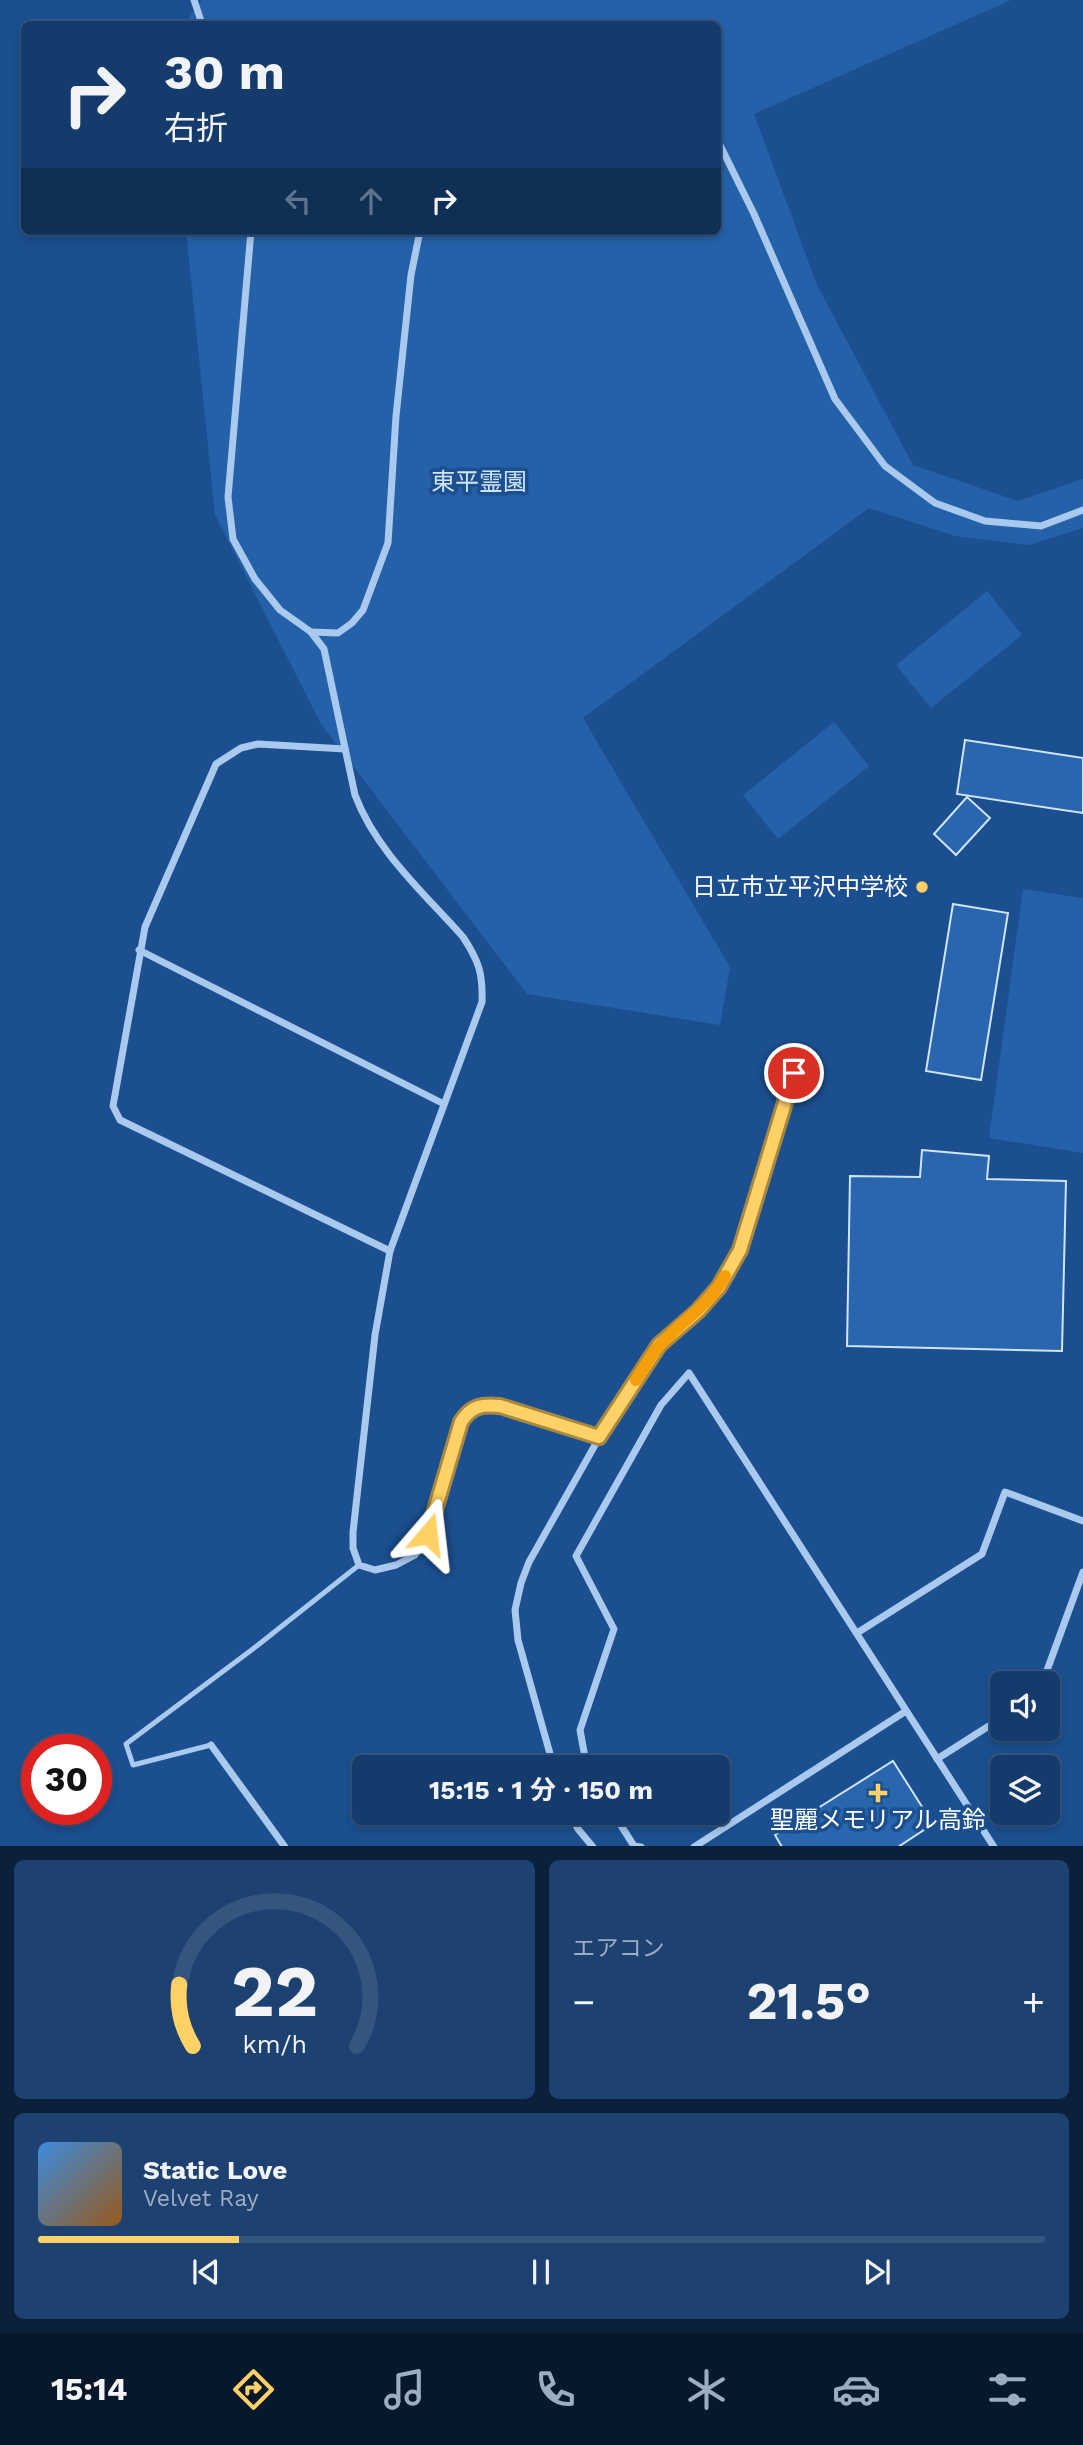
<!DOCTYPE html>
<html lang="ja">
<meta charset="utf-8">
<style>
:root{--surface:#143b6b;--page:#1d4271;--text:#f1f3f6;--muted:#9dadc1;--line:#33557e;--accent:#ffd166}
body{margin:0;font-family:"Work Sans","Noto Sans JP",sans-serif;background:var(--page);color:var(--text);height:100vh;display:flex;flex-direction:column;font-size:26px;white-space:nowrap}
*{box-sizing:border-box;margin:0}
p{font-size:23px;color:var(--muted)}
.icon{flex:none;width:38px;height:38px;fill:none;stroke:currentColor;stroke-width:2;stroke-linecap:round;stroke-linejoin:round}
.map{position:relative;height:1846px;overflow:hidden}
.details{display:flex;flex-direction:column;gap:14px;padding:14px;background:#0b203b;flex:1}
.details>*{flex:none}
.banner{position:absolute;left:21px;top:21px;width:700px;height:214px;border-radius:10px;box-shadow:0 4px 10px #0003,0 0 0 2px var(--line);background:#143b6b;color:var(--text);overflow:hidden}
.buttons{position:absolute;left:990px;top:1671px;display:grid;gap:14px}
.buttons a{display:grid;place-items:center;width:70px;height:70px;border-radius:10px;background:var(--surface);box-shadow:0 4px 10px #0003,0 0 0 2px var(--line);font-size:35px}
.speed{position:absolute;left:21px;top:1734px;display:flex;gap:14px;font-size:35px;font-weight:700;text-align:center}
.speed>*{display:grid;place-content:center;width:91px;height:91px;border-radius:50%;background:var(--surface);box-shadow:0 4px 10px #0003,0 0 0 2px var(--line);line-height:1}
.speed .limit{border:10px solid #d22;background:#fff;color:#111}
.pin{position:absolute;display:grid;place-items:center;width:60px;height:60px;color:#fff;margin:-30px;border:4px solid #fff;border-radius:50%;box-shadow:0 2px 7px #0007}
.me{position:absolute;width:77px;margin:-38px;rotate:17deg;stroke-linejoin:round;filter:drop-shadow(0 0 5px #0008)}
.turn{display:flex;align-items:center;gap:24px;height:147px;padding:0 28px;font-size:32px}
.turn .icon{width:91px;height:91px;stroke-width:2.5}
.turn b{display:block;font-size:49px;line-height:60px}
.lanes{display:flex;align-items:center;height:66px;padding:0 28px;background:#0003;justify-content:center;gap:35px;direction:ltr}
.lanes .off{opacity:.35}
.big{font-size:52px;font-weight:700;line-height:1.1}
.details .widget{flex:1;display:flex;flex-direction:column;justify-content:center;gap:10px;min-width:0;padding:0 24px;border-radius:10px;background:var(--page)}
.details .dial{align-items:center;gap:0}
.dial svg{height:182px;overflow:visible;fill:none;stroke:var(--line);stroke-width:7;stroke-linecap:round;text-anchor:middle}
.dial text{fill:var(--text);stroke:none}
.song{display:flex;align-items:center;gap:21px}
.cover{width:84px;height:84px;border-radius:10px;background:linear-gradient(135deg,hsl(210 70% 55%),hsl(30 70% 35%))}
.played{height:7px;border-radius:4px;background:linear-gradient(90deg,var(--accent) 20%,var(--line) 20%)}
.keys{display:flex;justify-content:space-around;direction:ltr}
.heat{display:flex;justify-content:space-between;align-items:center;font-size:38px;direction:ltr}
.details .tiles{flex:1;display:grid;gap:14px;grid-template-columns:1fr 1fr}
.widget:last-child{grid-column:span 2}
.trip{position:absolute;left:352px;top:1755px;width:378px;height:70px;border-radius:10px;background:var(--surface);box-shadow:0 4px 10px #0003,0 0 0 2px var(--line);font-weight:700;line-height:70px;text-align:center}
.dock{display:flex;height:112px;justify-content:space-around;align-items:center;background:#08182b;color:var(--muted)}
.dock .icon{width:49px;height:49px}
.dock .selected{color:var(--accent)}
.dock b{font-size:32px;color:var(--text)}
.map>svg:first-child{display:block}
</style>
<div class="map">
<svg width="1083" height="1847" viewBox="0 0 1083 1847">
<rect width="100%" height="100%" fill="#1b4f8f"/>
<!-- green -->
<g fill="#2461a8">
<polygon points="202,0 1011,0 754,114 817,285 913,465 1018,501 1083,479 1083,528 1029,545 955,536 869,508 583,718 730,967 720,1025 527,994 321,724 215,515 186,231 718,231 718,24 184,24"/>
<polygon points="987,591 1022,635 931,708 896,665"/>
<polygon points="834,722 869,766 778,839 743,795"/>
<polygon points="1023,889 1083,898 1083,1153 989,1138"/>
</g>
<!-- building -->
<g fill="#2a66ad" stroke="#cfe3fa" stroke-width="2">
<polygon points="965,740 1083,758 1083,813 957,794"/>
<polygon points="967,797 990,818 956,855 934,834"/>
<polygon points="953,904 1008,913 981,1080 926,1071"/>
<polygon points="922,1150 989,1156 987,1179 1066,1181 1062,1351 847,1346 850,1176 920,1177"/>
<polygon points="893,1761 933,1824 898,1847 782,1847 775,1835"/>
</g>
<g fill="none" stroke-linecap="round" stroke-linejoin="round">
<!-- lane -->
<polyline stroke="#a9c9ee" stroke-width="5" points="211,1745 133,1765 126,1744 258,1645 359,1565"/>
<!-- street -->
<g stroke="#a9c9ee" stroke-width="7">
<polyline points="194,0 202,24"/>
<polyline points="718,141 754,214 835,399 885,466 935,503 985,521 1041,526 1083,510"/>
<path d="M 251,231 L 228,497 L 233,539 L 255,579 L 280,610 L 311,632 L 324,649 L 355,795 C 376,851 424,893 463,937 C 479,961 483,974 482,1002 L 390,1251 L 375,1335 L 353,1532 L 353,1548 L 359,1565 L 375,1570 L 396,1565 L 415,1555 L 428,1534 L 461,1422 C 471,1406 482,1404 500,1406 L 599,1438"/>
<polyline points="311,632 338,633 352,623 363,610 388,543 396,416 411,275 420,231"/>
<polyline points="345,749 258,744 241,748 216,764 145,927 113,1106 120,1120 390,1251"/>
<polyline points="139,950 444,1104"/>
<polyline points="857,1633 982,1554 1005,1492 1083,1521"/>
<polyline points="1042,1684 1083,1572"/>
<polyline points="211,1745 285,1847"/>
<polyline points="937,1759 1003,1717"/>
<polyline points="554,1768 518,1640 515,1610 521,1583 529,1562 599,1438 659,1345 698,1311 719,1287 740,1250 794,1073"/>
<polyline points="587,1768 580,1730 614,1629 576,1556 661,1405 689,1373 994,1847"/>
<polyline points="569,1813 578,1829 593,1847"/>
<polyline points="613,1813 634,1846 641,1847"/>
<polyline points="694,1847 906,1711"/>
</g>
</g>
<g fill="none" stroke-linecap="round" stroke-linejoin="round">
<!-- route casing -->
<g stroke="#a68842" stroke-width="18">
<path id="route" d="M 428,1534 L 461,1422 C 471,1406 482,1404 500,1406 L 599,1437 L 659,1345 L 698,1311 L 719,1287 L 740,1250 L 794,1073"/>
</g>
<!-- route -->
<use href="#route" stroke="#ffd166" stroke-width="12"/>
<!-- slow -->
<path stroke="#f59e0b" stroke-width="12" d="M 636,1380 C 644,1368 651,1354 661,1344 C 682,1321 709,1305 725,1276"/>
</g>
<!-- markers -->
<g fill="#ffd166" stroke="#1b4f8f" stroke-width="2.5">
<circle cx="922" cy="887" r="7"/>
<path d="M874.5 1782.5h7v7h7v7h-7v7h-7v-7h-7v-7h7z"/>
</g>
<g text-anchor="middle" dominant-baseline="central" stroke-width="7" stroke-linejoin="round" paint-order="stroke">
<!-- park labels -->
<g font-size="24" fill="#cfe3fa" stroke="#1b4f8f">
<text x="479" y="482">東平霊園</text>
</g>
<!-- poi labels -->
<g font-size="24" fill="#fff" stroke="#1b4f8f" text-anchor="end">
<text x="908" y="887">日立市立平沢中学校</text>
<text x="878" y="1820" text-anchor="middle">聖麗メモリアル高鈴</text>
</g>
</g>
</svg>
<div class="buttons">
<a><svg class="icon" aria-label="sound" viewBox="0 0 24 24"><path d="M4 9h4l5-4v14l-5-4H4zM17 9q2 3 0 6"/></svg></a>
<a><svg class="icon" aria-label="layers" viewBox="0 0 24 24"><path d="M12 4l9 5-9 5-9-5zM3 14l9 5 9-5"/></svg></a>
</div>
<div class="speed"><div class="limit">30</div></div>
<div class="pin" style="left:794px;top:1073px;background:#d93025"><svg class="icon" aria-label="arrive" viewBox="0 0 24 24"><path d="M6 21V4h12l-3 4 3 4H6"/></svg></div>
<svg class="me" style="left:428px;top:1534px" viewBox="-20 -20 40 40"><path d="M0-17L14 15 0 8-14 15z" fill="#ffd166" stroke="#fff" stroke-width="4"/></svg>
<div class="trip">15:15 · 1 分 · 150 m</div>
<div class="banner">
<div class="turn"><svg class="icon" aria-label="right" viewBox="0 0 24 24"><path d="M7 20v-9h11M14 6l5 5-5 5"/></svg><div><b>30 m</b>右折</div></div>
<div class="lanes"><svg class="icon off" aria-label="left" viewBox="0 0 24 24"><path d="M17 20v-9H6M10 6l-5 5 5 5"/></svg><svg class="icon off" aria-label="ahead" viewBox="0 0 24 24"><path d="M12 20V5M6 11l6-6 6 6"/></svg><svg class="icon" aria-label="right" viewBox="0 0 24 24"><path d="M7 20v-9h11M14 6l5 5-5 5"/></svg></div>
</div>
</div>
<section class="details">
<div class="tiles">
<div class="widget dial"><svg viewBox="0 0 100 80">
<path d="M14 69A42 42 0 1 1 86 69"/>
<path d="M14 69A42 42 0 0 1 8 42" stroke="#ffd166"/>
<text x="50" y="56" font-size="32" font-weight="700">22</text>
<text x="50" y="72" font-size="11">km/h</text>
</svg></div>
<div class="widget"><p>エアコン</p>
<div class="heat"><a>−</a><b class="big">21.5°</b><a>+</a></div>
</div>
<div class="widget">
<div class="song"><i class="cover"></i><div><b>Static Love</b><p>Velvet Ray</p></div></div>
<div class="played"></div>
<div class="keys"><svg class="icon" aria-label="previous" viewBox="0 0 24 24"><path d="M18 5L8 12l10 7zM5 5v14"/></svg><svg class="icon" aria-label="pause" viewBox="0 0 24 24"><path d="M8 5v14M16 5v14"/></svg><svg class="icon" aria-label="next" viewBox="0 0 24 24"><path d="M6 5l10 7-10 7zM19 5v14"/></svg></div>
</div>
</div>
</section>
<nav class="dock">
<b>15:14</b>
<svg class="icon selected" aria-label="directions" viewBox="0 0 24 24"><path d="M12 3l9 9-9 9-9-9zM9 14v-3h6M13 9l2 2-2 2"/></svg>
<svg class="icon" aria-label="music" viewBox="0 0 24 24"><path d="M9 18V5l10-2v13"/><circle cx="6" cy="18" r="3"/><circle cx="16" cy="16" r="3"/></svg>
<svg class="icon" aria-label="phone" viewBox="0 0 24 24"><path d="M5 4h4l2 5-3 2q2 4 5 5l2-3 5 2v4C11 20 4 13 5 4z"/></svg>
<svg class="icon" aria-label="climate" viewBox="0 0 24 24"><path d="M12 3v18M4 7l16 10M4 17L20 7"/></svg>
<svg class="icon" aria-label="car" viewBox="0 0 24 24"><path d="M5 17H2v-5l4-1 3-4h7l3 4 3 1v5h-3M9 17h6M6 11h13"/><circle cx="7" cy="17" r="2"/><circle cx="17" cy="17" r="2"/></svg>
<svg class="icon" aria-label="filters" viewBox="0 0 24 24"><path d="M4 7h16M4 17h16"/><circle cx="9" cy="7" r="2"/><circle cx="15" cy="17" r="2"/></svg>
</nav>
